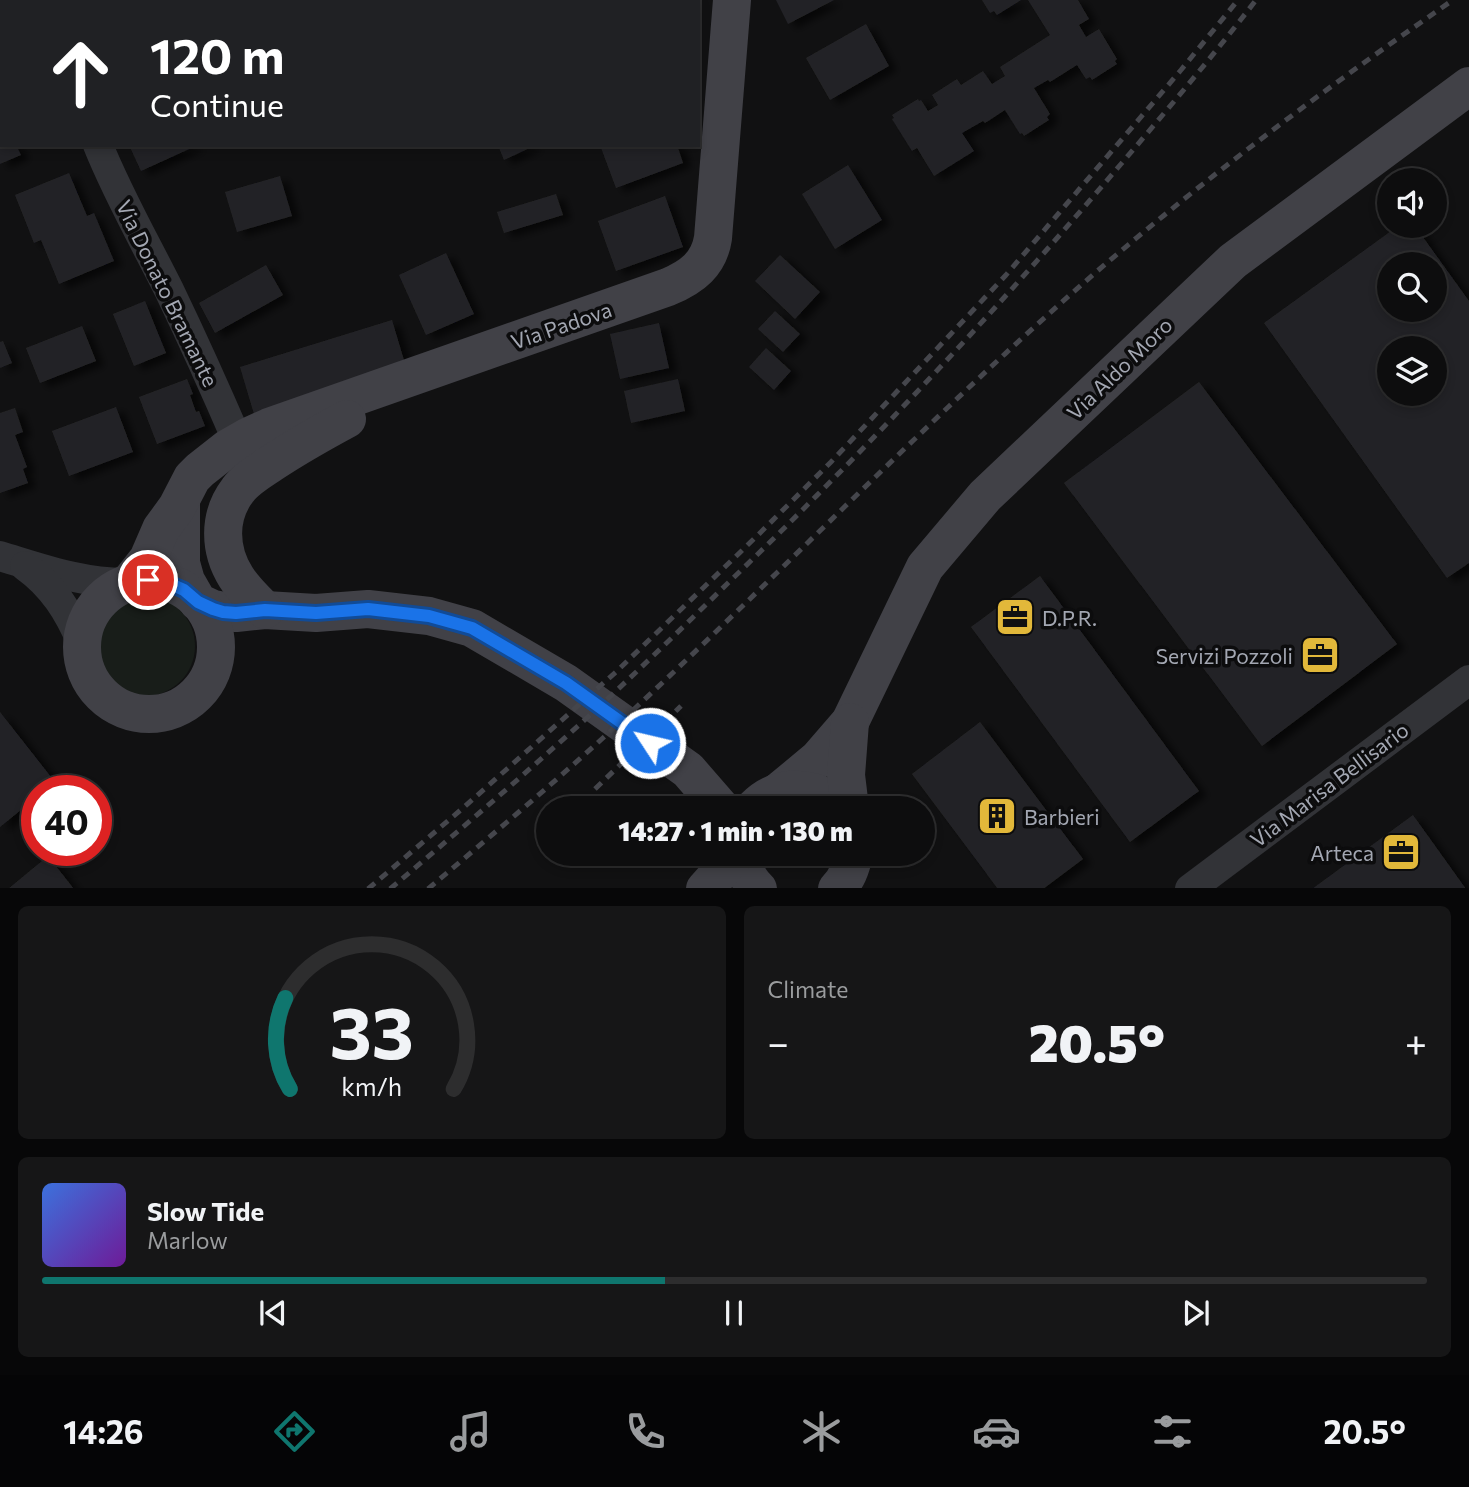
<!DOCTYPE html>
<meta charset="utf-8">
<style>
:root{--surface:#0d0d0e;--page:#161617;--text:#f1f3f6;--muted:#9a9c9e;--line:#2d2d2e;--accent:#0f766e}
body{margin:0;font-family:Commissioner,sans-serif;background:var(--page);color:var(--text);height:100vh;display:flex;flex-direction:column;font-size:26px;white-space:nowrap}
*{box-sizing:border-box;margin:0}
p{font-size:23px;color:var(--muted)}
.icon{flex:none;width:38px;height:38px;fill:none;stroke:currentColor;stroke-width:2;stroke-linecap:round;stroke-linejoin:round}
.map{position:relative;height:888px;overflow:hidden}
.drawer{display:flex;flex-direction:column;gap:18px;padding:18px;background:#070708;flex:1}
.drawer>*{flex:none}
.banner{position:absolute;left:0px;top:0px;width:700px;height:147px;box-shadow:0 4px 10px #0003,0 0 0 2px var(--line);background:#202124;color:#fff;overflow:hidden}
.buttons{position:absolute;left:1377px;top:168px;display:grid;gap:14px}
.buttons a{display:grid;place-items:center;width:70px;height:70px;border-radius:50%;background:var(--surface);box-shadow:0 4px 10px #0003,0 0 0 2px var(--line);font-size:35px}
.speed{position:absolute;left:21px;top:775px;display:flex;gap:14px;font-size:35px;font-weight:700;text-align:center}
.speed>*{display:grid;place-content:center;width:91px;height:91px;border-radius:50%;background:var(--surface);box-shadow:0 4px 10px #0003,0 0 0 2px var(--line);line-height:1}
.speed .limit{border:10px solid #d22;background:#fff;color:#111}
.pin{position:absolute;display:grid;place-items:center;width:60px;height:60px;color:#fff;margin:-30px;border:4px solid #fff;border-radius:50%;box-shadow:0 2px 7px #0007}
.me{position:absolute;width:77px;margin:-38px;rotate:305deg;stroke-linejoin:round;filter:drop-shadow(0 0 5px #0008)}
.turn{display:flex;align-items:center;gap:24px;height:147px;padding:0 35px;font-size:32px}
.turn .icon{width:91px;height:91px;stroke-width:2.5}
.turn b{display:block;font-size:49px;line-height:60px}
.big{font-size:52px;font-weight:800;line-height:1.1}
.drawer .tile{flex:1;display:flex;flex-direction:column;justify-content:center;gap:10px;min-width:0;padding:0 24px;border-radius:10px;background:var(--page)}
.drawer .dial{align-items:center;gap:0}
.dial svg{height:182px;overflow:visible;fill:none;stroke:var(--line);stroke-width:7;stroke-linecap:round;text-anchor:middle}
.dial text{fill:var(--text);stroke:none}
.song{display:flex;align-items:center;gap:21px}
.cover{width:84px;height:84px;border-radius:10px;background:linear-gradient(135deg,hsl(220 70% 55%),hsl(280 70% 35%))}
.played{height:7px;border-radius:4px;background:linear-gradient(90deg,var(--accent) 45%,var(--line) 45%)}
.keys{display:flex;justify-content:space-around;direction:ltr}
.heat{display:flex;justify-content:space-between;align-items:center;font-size:38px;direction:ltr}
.drawer .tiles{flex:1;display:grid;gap:18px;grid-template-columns:1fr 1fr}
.tile:last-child{grid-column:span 2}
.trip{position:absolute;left:536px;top:796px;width:399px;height:70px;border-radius:35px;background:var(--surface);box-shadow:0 4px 10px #0003,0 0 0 2px var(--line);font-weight:800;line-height:70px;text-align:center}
.tabs{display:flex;height:112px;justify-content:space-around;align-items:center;background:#050506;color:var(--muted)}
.tabs .icon{width:49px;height:49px}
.tabs .on{color:var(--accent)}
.tabs b{font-size:32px;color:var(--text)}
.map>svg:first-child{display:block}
</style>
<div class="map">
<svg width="1469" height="889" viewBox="0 0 1469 889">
<defs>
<filter id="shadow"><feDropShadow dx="8" dy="4.5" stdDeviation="3.5" flood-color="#0009"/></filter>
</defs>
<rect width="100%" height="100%" fill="#111112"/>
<!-- green -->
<circle fill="#181d19" cx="145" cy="646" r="50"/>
<!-- building -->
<g fill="#242426" fill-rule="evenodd" filter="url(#shadow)">
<polygon points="776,0 834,0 788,24"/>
<polygon points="982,0 1021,0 997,15 994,11 990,13"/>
<polygon points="1028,0 1078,0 1089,19 1079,25 1086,37 1099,29 1117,59 1115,61 1117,64 1092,80 1090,77 1086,79 1077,65 1050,82 1048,80 1034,88 1050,114 1047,117 1049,120 1024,136 1022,133 1020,134 1005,110 985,123 983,121 962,133 974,151 934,176 917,148 912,151 892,119 894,118 892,115 918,99 919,101 921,100 928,111 938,105 932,95 957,79 961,85 983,71 992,84 1005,76 1000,67 1050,35"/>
<polygon points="866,24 889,66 830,100 806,58"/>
<polygon points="0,145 16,145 21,155 0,164"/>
<polygon points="129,145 198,145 141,171"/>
<polygon points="498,145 536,145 504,160"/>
<polygon points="600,145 677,145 683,163 616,188"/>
<polygon points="848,165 882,220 835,249 802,194"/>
<polygon points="69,173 87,216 94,213 114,261 59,284 41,240 34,243 15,195"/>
<polygon points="280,176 292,216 237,232 225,192"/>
<polygon points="556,194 563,215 504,233 497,212"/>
<polygon points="665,196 683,247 616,271 598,221"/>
<path d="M 1398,226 L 1415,226 L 1469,301 L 1469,563 L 1447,578 L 1264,323 ZM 1390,264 L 1435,264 L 1435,310 L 1390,310 ZM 1390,348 L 1435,348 L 1435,394 L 1390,394 Z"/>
<polygon points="446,253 474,314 426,335 399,275"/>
<polygon points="780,255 820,292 795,319 755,281"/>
<polygon points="266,265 283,295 215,333 199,303"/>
<polygon points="145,301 166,353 134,366 113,314"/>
<polygon points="775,311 800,334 783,352 758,329"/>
<polygon points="392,320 406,367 254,414 240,367"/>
<polygon points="659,323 669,368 620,379 610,334"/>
<polygon points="82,326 96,361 40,383 26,348"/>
<polygon points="3,341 12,363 0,368 0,342"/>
<polygon points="766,348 791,371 774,390 749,367"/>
<polygon points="187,379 193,394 190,395 196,412 199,411 205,426 157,444 139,397"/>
<polygon points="678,379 685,411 631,423 624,391"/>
<polygon points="1199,382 1397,644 1262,746 1064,483"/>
<polygon points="116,407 133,452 69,476 52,431"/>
<polygon points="15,408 23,432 15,435 27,467 23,469 28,483 0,493 0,413"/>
<polygon points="1040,576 1199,791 1130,842 971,627"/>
<polygon points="0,712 55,782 44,791 37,791 37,797 0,827"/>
<polygon points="980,722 1083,859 1043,889 998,889 912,774"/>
<polygon points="1413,815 1466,889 1312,889"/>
<polygon points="48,856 74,889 8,889"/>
</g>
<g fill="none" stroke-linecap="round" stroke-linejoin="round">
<!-- lane -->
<polyline stroke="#323337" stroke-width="14" points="671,2 676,0"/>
<!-- street -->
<g stroke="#323337" stroke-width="30">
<polyline points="351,2 355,0"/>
<polyline points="0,68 2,67"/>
<path d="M 98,145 C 118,195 145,242 169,290 C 193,340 216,391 238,442"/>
<path d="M 0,556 C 43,569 84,584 129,583"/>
<path d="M 25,566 C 53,586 69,612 82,643"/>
<polyline points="1190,889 1469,680"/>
</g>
<!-- secondary -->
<g stroke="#414147" stroke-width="38">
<polyline points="181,503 181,563 186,581 198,602 213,609 236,613 265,610 316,613 368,609 429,616 472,628 566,683 688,770 721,808"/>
<circle cx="149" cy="647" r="67"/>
<path d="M 129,583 L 148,559 L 161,529 L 177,507 L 192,478 L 200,470 L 228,448 L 249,436 L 269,427 L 668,287 C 692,277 709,264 713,238 L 732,0"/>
<path d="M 265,610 C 255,600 244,590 236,577 C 219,550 218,516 238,490 C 246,479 260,471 272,463 C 296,447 321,433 347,419"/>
<polyline points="777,793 818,759 850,722 925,567 985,496 1233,261 1469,86"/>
<path d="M 754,808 C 778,783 816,784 839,808"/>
<polyline points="850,808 846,775 850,722"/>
<path d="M 740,854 C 743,867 747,879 758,889"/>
<polyline points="705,889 736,854"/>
<path d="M 837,889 C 847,879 851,868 854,854"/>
</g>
<!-- rail -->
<g stroke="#45464c" stroke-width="5" stroke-dasharray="9 7" stroke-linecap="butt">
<polyline points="595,789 681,706"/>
<polyline points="368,889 463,808 617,671 758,535 831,462 1006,275 1181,70 1238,0"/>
<path d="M 390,889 C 454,835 517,781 579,725 C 630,679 679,631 728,583 C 866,450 997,310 1121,164 C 1167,110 1213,56 1256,0"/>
<path d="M 428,889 C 487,839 547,789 604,737 C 770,585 925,421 1095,273 C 1209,175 1330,85 1453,0"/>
</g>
</g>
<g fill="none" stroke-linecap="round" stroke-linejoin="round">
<!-- route casing -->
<g stroke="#114b97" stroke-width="18">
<polyline id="route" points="148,580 166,582 184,590 198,602 213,609 223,612 236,613 265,610 316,613 368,609 429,616 472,628 566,683 650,743"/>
</g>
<!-- route -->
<use href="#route" stroke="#1a73e8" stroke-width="12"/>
</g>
<!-- icons -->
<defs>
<g id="office-square" transform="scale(2.0125)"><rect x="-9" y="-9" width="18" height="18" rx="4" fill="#e2b83a" stroke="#0c0c0d"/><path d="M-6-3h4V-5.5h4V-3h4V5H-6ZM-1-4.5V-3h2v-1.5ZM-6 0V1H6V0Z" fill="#111"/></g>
<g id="building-square" transform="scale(2.0125)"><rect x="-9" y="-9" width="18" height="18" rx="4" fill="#e2b83a" stroke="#0c0c0d"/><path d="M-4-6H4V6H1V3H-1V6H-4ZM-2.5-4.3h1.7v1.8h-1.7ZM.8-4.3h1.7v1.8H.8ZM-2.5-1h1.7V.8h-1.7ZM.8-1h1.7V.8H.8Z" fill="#111"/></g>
</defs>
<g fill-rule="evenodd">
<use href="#office-square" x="1015" y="617"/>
<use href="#office-square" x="1320" y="655"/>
<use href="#building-square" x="997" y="816"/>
<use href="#office-square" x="1401" y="852"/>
</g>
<g text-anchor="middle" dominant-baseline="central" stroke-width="7" stroke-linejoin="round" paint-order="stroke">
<!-- street labels -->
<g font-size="21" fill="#a3a7b2" stroke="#0c0c0d">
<text transform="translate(168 293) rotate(64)">Via Donato Bramante</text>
<text transform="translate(561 325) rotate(-19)">Via Padova</text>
<text transform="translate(1119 368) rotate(-44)">Via Aldo Moro</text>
<text transform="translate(1329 784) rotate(-37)">Via Marisa Bellisario</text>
</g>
<!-- poi labels -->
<g font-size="21" fill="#a3a7b2" stroke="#0c0c0d" text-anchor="start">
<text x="1042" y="617">D.P.R.</text>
<text x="1293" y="655" text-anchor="end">Servizi Pozzoli</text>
<text x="1024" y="816">Barbieri</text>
<text x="1374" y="852" text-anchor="end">Arteca</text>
</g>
</g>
</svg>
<div class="buttons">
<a><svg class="icon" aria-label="sound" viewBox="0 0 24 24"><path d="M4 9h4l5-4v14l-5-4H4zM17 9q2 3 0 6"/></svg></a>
<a><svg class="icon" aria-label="search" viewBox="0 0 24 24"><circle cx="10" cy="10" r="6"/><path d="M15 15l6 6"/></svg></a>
<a><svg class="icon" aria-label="layers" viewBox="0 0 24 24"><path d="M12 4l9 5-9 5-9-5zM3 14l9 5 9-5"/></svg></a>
</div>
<div class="speed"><div class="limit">40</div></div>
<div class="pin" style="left:148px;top:580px;background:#d93025"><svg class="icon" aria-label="arrive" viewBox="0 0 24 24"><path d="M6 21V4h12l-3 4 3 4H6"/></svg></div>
<svg class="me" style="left:650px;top:743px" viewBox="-20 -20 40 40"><circle r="17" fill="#1a73e8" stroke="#fff" stroke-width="3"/><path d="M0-11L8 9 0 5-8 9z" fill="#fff"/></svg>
<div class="trip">14:27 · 1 min · 130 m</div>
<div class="banner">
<div class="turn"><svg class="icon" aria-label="ahead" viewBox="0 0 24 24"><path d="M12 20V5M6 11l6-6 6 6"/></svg><div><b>120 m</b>Continue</div></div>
</div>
</div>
<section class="drawer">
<div class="tiles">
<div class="tile dial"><svg viewBox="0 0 100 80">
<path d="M14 69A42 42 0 1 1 86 69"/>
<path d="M14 69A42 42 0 0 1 12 29" stroke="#0f766e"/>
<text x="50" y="56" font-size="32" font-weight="700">33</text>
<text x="50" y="72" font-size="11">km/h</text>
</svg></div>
<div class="tile"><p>Climate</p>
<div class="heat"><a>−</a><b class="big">20.5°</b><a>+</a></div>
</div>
<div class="tile">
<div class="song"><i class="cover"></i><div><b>Slow Tide</b><p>Marlow</p></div></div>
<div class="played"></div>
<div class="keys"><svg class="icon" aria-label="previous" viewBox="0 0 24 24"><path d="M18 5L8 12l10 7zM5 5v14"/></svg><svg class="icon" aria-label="pause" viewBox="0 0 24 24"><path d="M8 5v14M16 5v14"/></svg><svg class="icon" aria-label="next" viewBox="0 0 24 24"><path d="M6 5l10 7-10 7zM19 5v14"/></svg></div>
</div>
</div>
</section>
<nav class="tabs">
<b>14:26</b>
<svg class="icon on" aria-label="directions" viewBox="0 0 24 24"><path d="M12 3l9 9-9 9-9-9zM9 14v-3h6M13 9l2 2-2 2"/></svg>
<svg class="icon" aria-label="music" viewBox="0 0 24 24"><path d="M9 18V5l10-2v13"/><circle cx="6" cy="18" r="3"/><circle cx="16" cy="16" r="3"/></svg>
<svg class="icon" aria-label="phone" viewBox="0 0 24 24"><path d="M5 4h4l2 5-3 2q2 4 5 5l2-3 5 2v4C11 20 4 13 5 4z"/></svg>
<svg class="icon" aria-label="climate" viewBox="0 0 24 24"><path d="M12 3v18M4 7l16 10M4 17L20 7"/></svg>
<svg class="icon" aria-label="car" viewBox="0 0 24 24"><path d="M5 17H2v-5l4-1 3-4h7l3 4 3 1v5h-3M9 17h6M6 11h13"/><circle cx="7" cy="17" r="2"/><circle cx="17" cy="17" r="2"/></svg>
<svg class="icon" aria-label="filters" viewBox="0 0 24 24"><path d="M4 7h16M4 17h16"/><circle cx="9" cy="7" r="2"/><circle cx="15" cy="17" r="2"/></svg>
<b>20.5°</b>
</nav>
